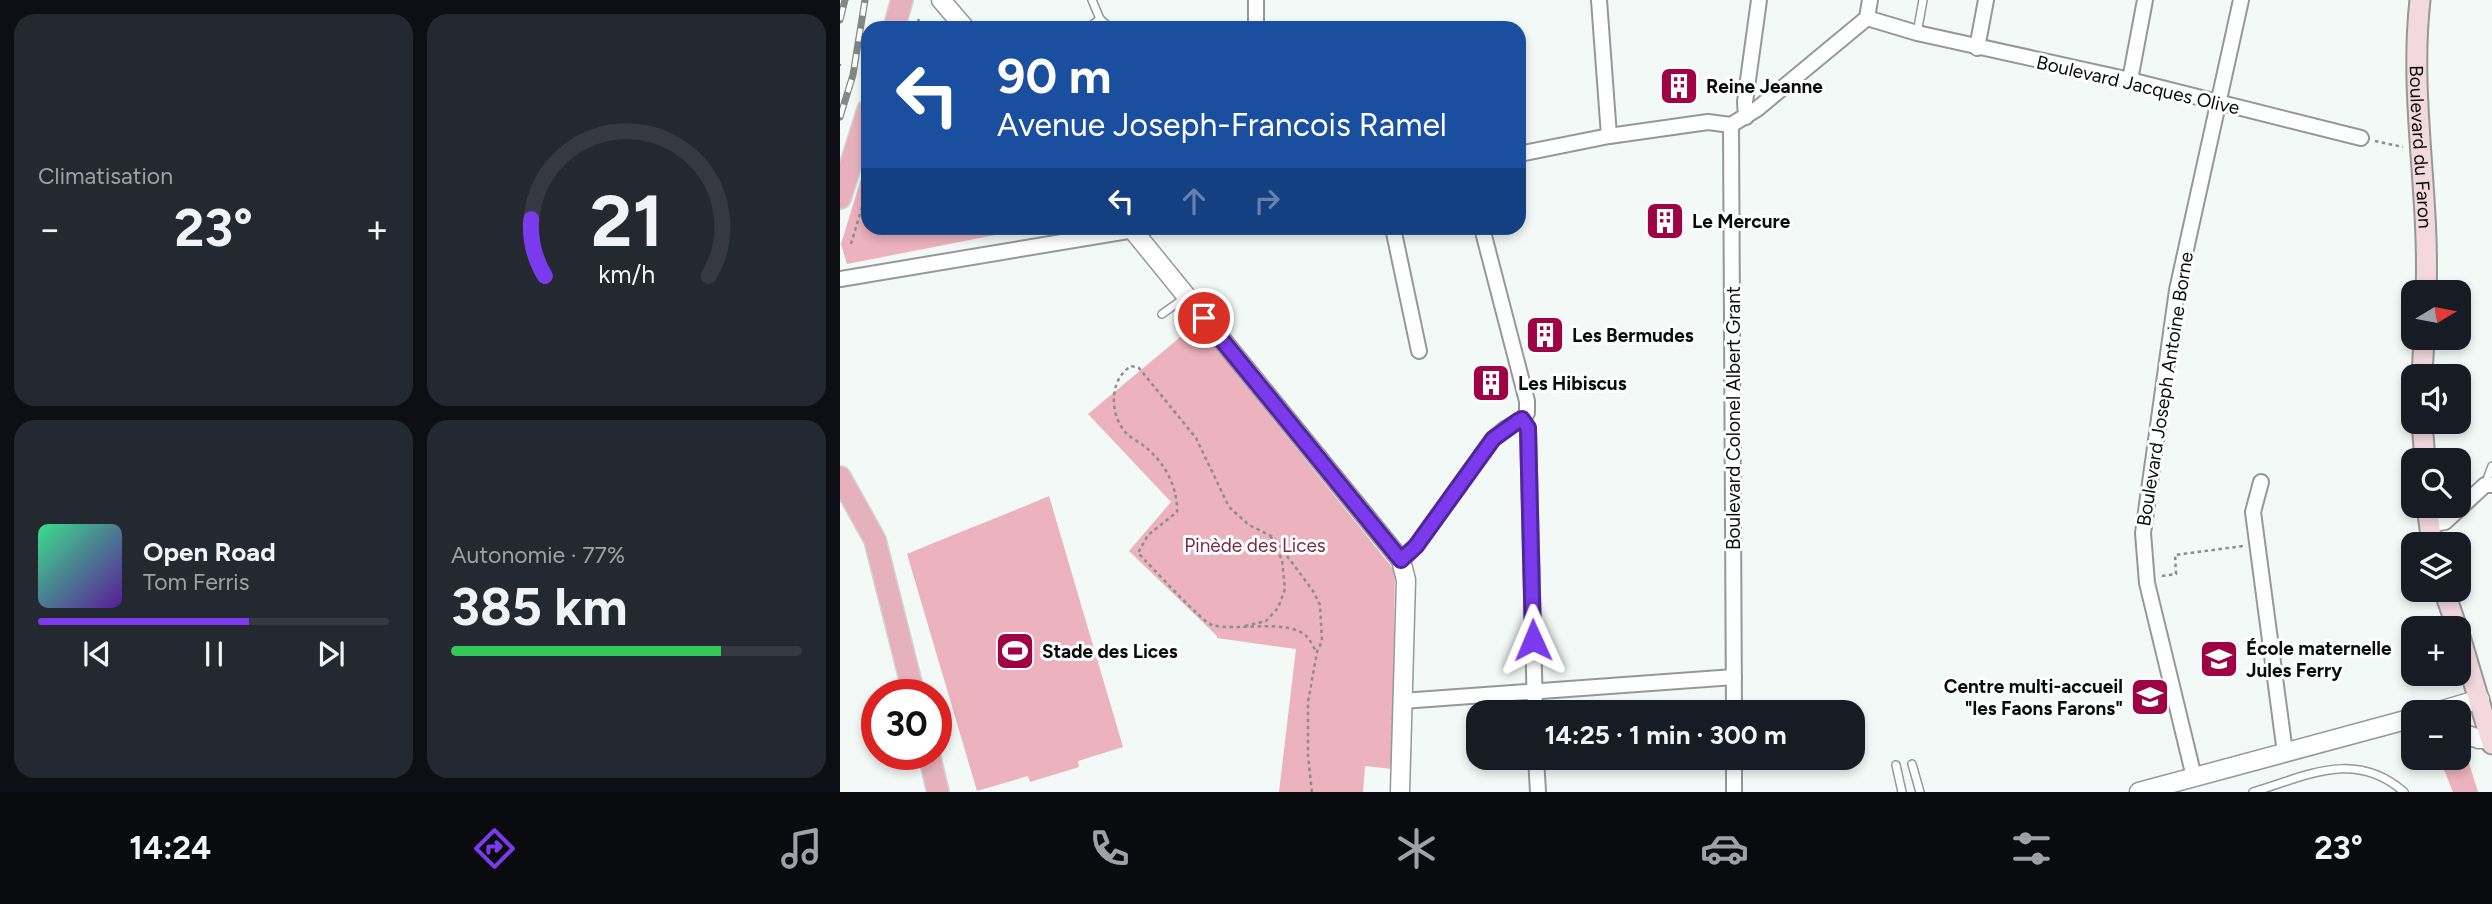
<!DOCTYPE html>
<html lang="fr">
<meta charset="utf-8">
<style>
:root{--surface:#171b24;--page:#242831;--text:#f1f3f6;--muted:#9ea1a6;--line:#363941;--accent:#7c3aed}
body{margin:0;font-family:Figtree,sans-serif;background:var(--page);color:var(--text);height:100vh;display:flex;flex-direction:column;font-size:26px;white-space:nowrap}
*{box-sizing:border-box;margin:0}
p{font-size:23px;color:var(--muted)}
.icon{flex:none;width:38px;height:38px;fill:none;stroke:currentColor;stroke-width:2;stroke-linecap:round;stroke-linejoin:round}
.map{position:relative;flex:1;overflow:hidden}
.drawer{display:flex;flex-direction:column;gap:14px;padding:14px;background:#0d0f14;width:840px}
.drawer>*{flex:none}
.hud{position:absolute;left:21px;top:21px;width:665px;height:214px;border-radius:21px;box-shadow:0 4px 10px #0003;background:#1a4fa0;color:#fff;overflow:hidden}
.needle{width:46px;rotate:80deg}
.buttons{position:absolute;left:1561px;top:280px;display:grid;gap:14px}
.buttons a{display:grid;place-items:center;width:70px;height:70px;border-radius:14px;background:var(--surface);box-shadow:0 4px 10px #0003;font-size:35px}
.speed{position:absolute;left:21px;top:679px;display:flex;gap:14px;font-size:35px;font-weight:700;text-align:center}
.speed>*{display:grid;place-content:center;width:91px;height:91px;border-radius:50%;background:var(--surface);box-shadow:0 4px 10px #0003;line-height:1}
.speed .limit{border:10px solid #d22;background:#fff;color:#111}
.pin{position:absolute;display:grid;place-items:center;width:60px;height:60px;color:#fff;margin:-30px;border:4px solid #fff;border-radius:50%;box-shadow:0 2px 7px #0007}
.me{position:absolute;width:77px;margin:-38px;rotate:359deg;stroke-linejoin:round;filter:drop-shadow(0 0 5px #0008)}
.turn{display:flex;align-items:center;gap:24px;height:147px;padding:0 21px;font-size:32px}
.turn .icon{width:91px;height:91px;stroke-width:2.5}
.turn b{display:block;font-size:49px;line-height:60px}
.lanes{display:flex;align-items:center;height:66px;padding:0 21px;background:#0003;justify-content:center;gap:35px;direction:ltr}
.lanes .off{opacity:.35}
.big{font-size:52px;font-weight:700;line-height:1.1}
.drawer .tile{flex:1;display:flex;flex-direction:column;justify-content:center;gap:10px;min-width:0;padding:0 24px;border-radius:21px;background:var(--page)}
.drawer .dial{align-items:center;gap:0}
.dial svg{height:182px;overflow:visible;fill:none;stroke:var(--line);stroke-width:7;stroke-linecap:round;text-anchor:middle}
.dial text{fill:var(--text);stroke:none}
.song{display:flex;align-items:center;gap:21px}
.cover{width:84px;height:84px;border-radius:10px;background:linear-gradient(135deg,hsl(150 70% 55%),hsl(270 70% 35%))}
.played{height:7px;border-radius:4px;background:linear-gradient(90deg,var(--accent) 60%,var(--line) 60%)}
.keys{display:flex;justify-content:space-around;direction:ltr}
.heat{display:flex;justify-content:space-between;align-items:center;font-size:38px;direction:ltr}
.charge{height:10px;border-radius:5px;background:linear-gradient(90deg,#34c759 77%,var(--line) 0)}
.drawer .tiles{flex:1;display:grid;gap:14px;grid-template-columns:repeat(2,1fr)}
.trip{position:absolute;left:626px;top:700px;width:399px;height:70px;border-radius:21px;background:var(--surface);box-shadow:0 4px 10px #0003;font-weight:700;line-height:70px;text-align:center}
.dock{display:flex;height:112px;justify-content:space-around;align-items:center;background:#090b0e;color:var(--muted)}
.dock .icon{width:49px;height:49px}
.dock .on{color:var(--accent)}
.dock b{font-size:32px;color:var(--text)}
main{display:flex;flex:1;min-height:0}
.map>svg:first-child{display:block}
</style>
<main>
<section class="drawer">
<div class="tiles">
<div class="tile"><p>Climatisation</p>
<div class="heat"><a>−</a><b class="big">23°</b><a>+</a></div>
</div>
<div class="tile dial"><svg viewBox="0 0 100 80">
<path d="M14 69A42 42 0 1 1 86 69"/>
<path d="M14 69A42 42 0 0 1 8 44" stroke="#7c3aed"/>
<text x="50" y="56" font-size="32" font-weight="700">21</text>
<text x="50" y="72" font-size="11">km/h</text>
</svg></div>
<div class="tile">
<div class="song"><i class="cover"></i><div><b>Open Road</b><p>Tom Ferris</p></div></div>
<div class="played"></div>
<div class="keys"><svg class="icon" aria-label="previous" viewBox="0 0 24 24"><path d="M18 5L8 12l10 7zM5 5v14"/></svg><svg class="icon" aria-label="pause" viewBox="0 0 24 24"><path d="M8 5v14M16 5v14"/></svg><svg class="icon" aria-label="next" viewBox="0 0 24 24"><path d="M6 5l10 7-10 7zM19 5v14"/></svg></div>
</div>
<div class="tile"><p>Autonomie · 77%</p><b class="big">385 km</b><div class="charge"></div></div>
</div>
</section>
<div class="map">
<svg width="1652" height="792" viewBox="0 0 1652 792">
<rect width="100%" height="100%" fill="#f3f9f6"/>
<!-- green -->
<g fill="#ecb2bd">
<polygon points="28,156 28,228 191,228 7,264 1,244"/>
<polygon points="356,324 555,571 552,769 525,766 523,792 439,792 456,649 377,638 377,636 289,551 331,502 248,414"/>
<path d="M 209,496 L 283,747 L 238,761 L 239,767 L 190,782 L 188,776 L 137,791 L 67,554 C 114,534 162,516 209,496 Z"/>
<polygon points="1619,753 1629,763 1638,792 1613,792 1605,772 1593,758 1619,758"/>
</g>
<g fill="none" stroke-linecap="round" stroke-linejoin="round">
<!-- service casing -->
<g stroke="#949997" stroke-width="10">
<g id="service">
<polyline points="252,0 260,19"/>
<polyline points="248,28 260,19 270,28"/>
<polyline points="1077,33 1083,0"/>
<polyline points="322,314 346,297"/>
<polyline points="1645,485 1652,466"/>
<polyline points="1072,764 1080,792"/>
<polyline points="1056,765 1062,792"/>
<path d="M 1413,792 C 1467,776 1515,749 1564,792"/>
</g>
</g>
<!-- minor casing -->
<g stroke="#949997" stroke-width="18">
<g id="minor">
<polyline points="416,0 416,28"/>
<polyline points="759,0 769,136"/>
<polyline points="1027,18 1077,33 1290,80 1521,138"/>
<polyline points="1027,18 1030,0"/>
<polyline points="1137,48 1146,0"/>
<polyline points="1290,80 1305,0"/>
<polyline points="906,117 905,102 919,0"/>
<polyline points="891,125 894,712"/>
<polyline points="679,154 769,136 868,122 891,125 917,109 1027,18"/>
<polyline points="553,228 579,351"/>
<polyline points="642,228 687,401 687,413 682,419"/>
<polyline points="0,279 306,228"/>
<polyline points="682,419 688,428 695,712"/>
<polyline points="1421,482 1413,512 1445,753"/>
<polyline points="1589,525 1605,522 1645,485 1652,485"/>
<polyline points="561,560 576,546 653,439 665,429 682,419"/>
<polyline points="562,701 894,677"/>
<polyline points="696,758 698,792"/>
<polyline points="894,758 894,792"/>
<polyline points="1354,777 1307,583 1303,533 1337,290 1401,0"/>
</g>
</g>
<!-- tertiary casing -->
<g stroke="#949997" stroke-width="21">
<g id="tertiary">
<polyline points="101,0 125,28"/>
<polyline points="291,228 561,560 566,580 560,792"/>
<polyline points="1596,712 1640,699"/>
<polyline points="1619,732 1639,739 1651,739"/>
<polyline points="1299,792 1573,718"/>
</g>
</g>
<!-- secondary casing -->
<g stroke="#949997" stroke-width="23">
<g id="secondary">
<path id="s1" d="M 1580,0 C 1569,97 1590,195 1586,292"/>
<polyline points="1582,376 1584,338"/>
<polyline points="1582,422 1585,460"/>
<polyline points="1587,506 1592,544"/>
<polyline points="1604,590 1617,628"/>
<polyline points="1619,633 1652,744"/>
</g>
</g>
<!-- primary casing -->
<g stroke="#d3d3d3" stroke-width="24">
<g id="primary">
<polyline points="54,28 62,0"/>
<polyline points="0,198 28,110"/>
<polyline points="0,477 35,540 74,695"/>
<polyline points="89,754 98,792"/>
</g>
</g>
<!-- path -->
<g stroke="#8a8e8c" stroke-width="2.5" stroke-dasharray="3.5 3.5" stroke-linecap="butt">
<polyline points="76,28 79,19"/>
<polyline points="0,66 0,64"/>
<polyline points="1535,141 1563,147"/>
<polyline points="11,244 28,187"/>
<polyline points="1322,576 1336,574 1335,555 1403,546"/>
<polyline points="405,626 426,621 438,608 445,589 442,560 430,535"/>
<path d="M 472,792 L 468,756 L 468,702 L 477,652 L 482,641 L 480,605 L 473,591 L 433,537 L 409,525 L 389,507 L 356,438 L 299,368 L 291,366 C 269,380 269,414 286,433 C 291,438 299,442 304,446 C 324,461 338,487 337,512 L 308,535 L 298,553 C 309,564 363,623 372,625 C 396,632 451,617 468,638 C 471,642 474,648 477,652"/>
</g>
<!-- service -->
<use href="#service" stroke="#fff" stroke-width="7"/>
<!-- minor -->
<use href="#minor" stroke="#fff" stroke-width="14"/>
<!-- tertiary -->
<use href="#tertiary" stroke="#fff" stroke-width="18"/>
<!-- secondary -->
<use href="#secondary" stroke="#f3d8de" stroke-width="19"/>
<!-- primary -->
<use href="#primary" stroke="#e6b1bc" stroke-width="21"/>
<!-- rail casing -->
<g stroke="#838785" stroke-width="7">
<g id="rail">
<polyline points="0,20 5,0"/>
<polyline points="0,117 13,75 25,0"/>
</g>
</g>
<!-- rail -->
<use href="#rail" stroke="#fff" stroke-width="4.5" stroke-dasharray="13" stroke-linecap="butt"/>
</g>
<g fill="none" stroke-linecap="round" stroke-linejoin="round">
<!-- route casing -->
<g stroke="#51269a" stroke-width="18">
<polyline id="route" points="364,318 561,560 576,546 653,439 678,421 682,419 688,428 693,640"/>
</g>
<!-- route -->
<use href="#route" stroke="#7c3aed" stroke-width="12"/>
</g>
<!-- icons -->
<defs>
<g id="building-square" transform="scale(2.0125)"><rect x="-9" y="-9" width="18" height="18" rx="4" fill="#9f0245" stroke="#fff"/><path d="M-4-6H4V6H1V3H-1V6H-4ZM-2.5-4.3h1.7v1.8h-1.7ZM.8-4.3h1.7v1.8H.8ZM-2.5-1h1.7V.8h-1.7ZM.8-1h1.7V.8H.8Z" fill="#fff"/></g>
<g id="stadium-square" transform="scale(2.0125)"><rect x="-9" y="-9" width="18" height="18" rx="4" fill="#9f0245" stroke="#fff"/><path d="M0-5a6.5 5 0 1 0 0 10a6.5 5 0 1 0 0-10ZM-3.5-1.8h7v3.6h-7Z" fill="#fff"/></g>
<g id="school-square" transform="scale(2.0125)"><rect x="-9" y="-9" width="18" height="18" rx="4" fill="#9f0245" stroke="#fff"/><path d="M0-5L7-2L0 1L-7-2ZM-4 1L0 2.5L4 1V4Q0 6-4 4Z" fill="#fff"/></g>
</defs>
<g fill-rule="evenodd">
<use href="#building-square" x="839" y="86"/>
<use href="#building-square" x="825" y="221"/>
<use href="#building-square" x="705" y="335"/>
<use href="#building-square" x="651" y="383"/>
<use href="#stadium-square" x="175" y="651"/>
<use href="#school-square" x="1379" y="659"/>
<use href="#school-square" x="1310" y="697"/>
</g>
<g text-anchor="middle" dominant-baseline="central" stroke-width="6" stroke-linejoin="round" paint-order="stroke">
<!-- street labels -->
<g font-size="19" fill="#0b0d0c" stroke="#fff">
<text transform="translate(1298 85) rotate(13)">Boulevard Jacques Olive</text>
<text stroke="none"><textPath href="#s1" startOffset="147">Boulevard du Faron</textPath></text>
<text transform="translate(1325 389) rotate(-81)">Boulevard Joseph Antoine Borne</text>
<text transform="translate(893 418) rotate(-90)">Boulevard Colonel Albert Grant</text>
</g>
<!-- poi labels -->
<g font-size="19" font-weight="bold" fill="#0b0d0c" stroke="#fff" text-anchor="start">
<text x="866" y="86">Reine Jeanne</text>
<text x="852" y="221">Le Mercure</text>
<text x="732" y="335">Les Bermudes</text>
<text x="678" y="383">Les Hibiscus</text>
<text x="1406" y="648">École maternelle<tspan x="1406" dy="22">Jules Ferry</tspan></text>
<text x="202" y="651">Stade des Lices</text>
<text x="1283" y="686" text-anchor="end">Centre multi-accueil<tspan x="1283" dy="22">"les Faons Farons"</tspan></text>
</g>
<!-- park labels -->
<g font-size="19" fill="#792c41" stroke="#fff">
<text x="415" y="545">Pinède des Lices</text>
</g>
</g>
</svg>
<div class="buttons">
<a><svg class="needle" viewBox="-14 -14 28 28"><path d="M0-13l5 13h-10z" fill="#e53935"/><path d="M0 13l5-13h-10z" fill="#9ea1a6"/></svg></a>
<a><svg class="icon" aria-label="sound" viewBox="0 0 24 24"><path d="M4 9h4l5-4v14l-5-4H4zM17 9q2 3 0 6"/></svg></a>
<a><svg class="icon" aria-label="search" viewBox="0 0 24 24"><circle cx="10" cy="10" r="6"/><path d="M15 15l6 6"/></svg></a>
<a><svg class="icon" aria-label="layers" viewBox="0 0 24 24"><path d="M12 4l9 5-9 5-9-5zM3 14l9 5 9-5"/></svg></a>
<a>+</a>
<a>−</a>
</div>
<div class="speed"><div class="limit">30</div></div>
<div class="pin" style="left:364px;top:318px;background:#d93025"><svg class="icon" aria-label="arrive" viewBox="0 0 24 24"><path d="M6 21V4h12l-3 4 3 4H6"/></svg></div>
<svg class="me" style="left:693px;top:640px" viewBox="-20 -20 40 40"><path d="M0-17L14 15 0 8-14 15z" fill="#7c3aed" stroke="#fff" stroke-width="4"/></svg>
<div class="trip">14:25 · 1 min · 300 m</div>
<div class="hud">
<div class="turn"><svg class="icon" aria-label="left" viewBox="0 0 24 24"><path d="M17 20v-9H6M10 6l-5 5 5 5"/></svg><div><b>90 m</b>Avenue Joseph-Francois Ramel</div></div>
<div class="lanes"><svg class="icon" aria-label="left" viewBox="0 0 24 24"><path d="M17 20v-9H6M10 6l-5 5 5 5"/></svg><svg class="icon off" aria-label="ahead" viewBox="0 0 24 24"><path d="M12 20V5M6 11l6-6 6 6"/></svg><svg class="icon off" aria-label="right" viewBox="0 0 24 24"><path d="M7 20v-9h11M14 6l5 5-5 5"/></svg></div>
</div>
</div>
</main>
<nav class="dock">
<b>14:24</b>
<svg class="icon on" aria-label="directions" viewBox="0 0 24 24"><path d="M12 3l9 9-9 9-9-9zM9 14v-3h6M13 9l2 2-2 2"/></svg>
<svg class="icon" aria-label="music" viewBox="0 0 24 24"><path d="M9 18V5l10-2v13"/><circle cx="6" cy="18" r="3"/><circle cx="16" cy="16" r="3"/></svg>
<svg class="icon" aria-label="phone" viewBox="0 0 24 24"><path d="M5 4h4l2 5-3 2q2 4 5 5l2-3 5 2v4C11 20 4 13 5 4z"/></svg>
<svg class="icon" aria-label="climate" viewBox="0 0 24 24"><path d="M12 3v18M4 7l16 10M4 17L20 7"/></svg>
<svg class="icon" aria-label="car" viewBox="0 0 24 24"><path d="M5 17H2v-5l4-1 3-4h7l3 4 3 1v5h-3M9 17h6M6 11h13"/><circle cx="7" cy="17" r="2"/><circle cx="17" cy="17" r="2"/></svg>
<svg class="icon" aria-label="filters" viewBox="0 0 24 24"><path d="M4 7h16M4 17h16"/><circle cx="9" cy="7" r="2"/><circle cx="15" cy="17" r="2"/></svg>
<b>23°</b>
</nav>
